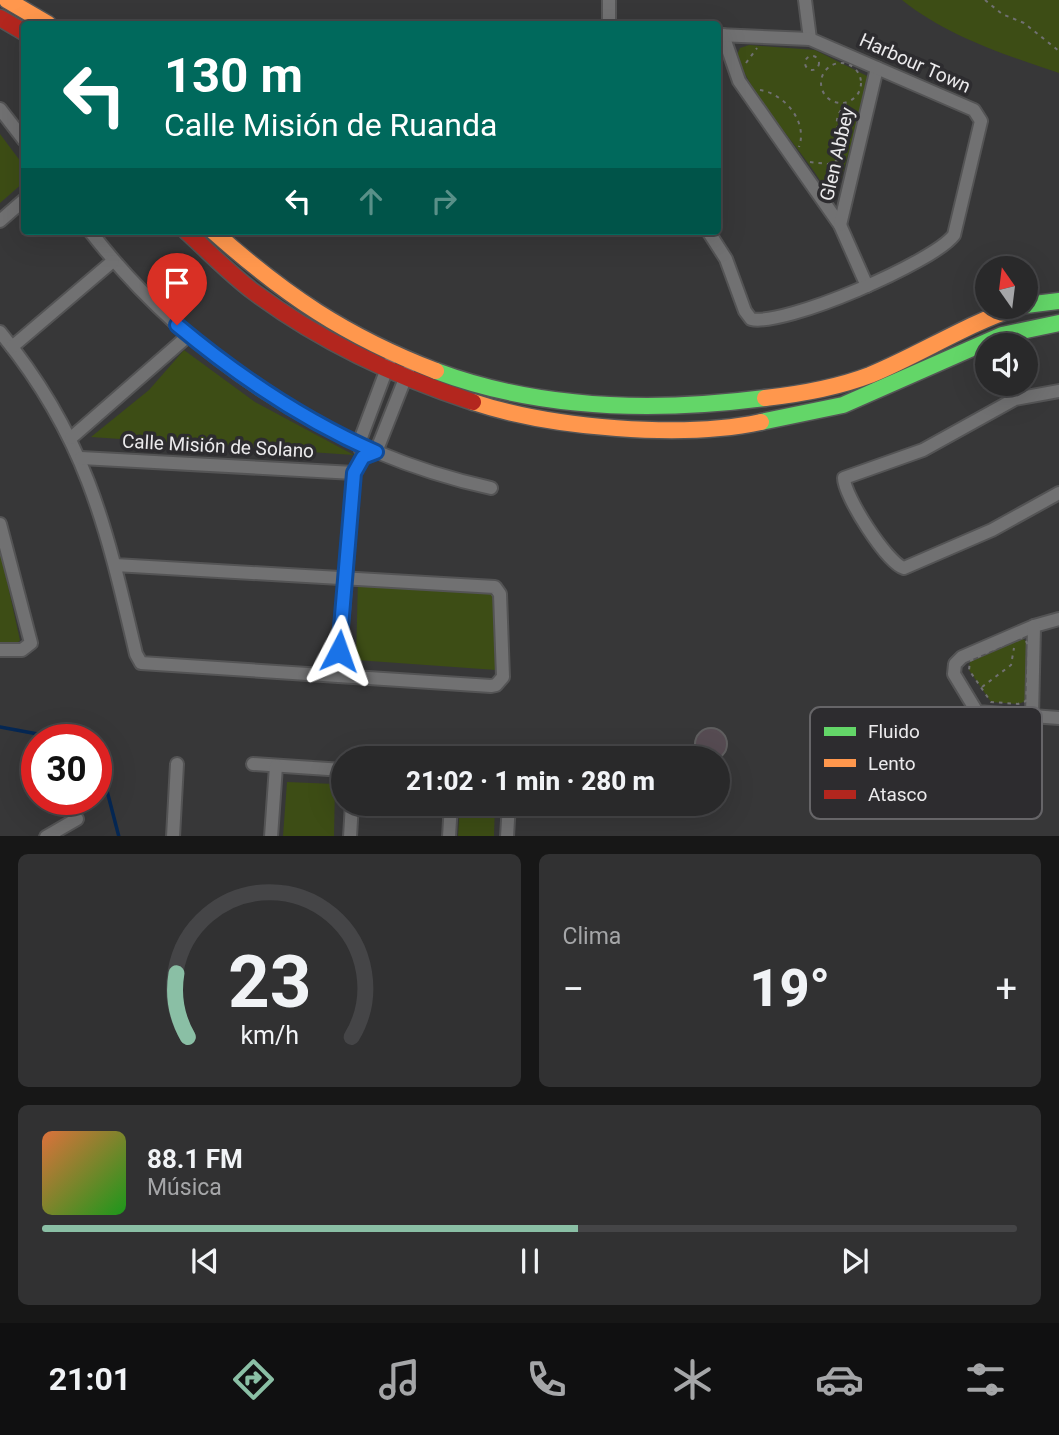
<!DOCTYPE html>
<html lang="es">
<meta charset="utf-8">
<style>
:root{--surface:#29292a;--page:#313132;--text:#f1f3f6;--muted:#a5a6a8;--line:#454547;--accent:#8abfa5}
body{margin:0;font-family:Roboto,sans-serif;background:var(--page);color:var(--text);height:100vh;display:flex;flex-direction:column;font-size:26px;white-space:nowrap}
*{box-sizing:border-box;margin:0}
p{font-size:23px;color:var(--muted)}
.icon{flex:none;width:38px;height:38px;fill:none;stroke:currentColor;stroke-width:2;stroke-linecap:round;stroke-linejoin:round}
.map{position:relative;height:836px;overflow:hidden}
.details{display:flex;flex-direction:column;gap:18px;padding:18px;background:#171717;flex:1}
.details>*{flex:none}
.banner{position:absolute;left:21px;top:21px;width:700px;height:214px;border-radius:7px;box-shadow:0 7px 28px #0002,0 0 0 2px var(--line);background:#00695c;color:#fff;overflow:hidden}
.needle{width:46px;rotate:346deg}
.buttons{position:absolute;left:975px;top:256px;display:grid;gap:14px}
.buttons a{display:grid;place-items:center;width:63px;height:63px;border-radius:50%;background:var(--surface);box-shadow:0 7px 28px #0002,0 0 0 2px var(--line);font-size:35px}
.speed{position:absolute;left:21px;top:724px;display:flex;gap:14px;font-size:35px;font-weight:700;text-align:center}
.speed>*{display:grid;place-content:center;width:91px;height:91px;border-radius:50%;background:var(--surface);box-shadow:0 7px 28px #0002,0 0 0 2px var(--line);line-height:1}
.speed .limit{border:10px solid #d22;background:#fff;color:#111}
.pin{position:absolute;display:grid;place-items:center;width:60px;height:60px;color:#fff;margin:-72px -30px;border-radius:50% 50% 50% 0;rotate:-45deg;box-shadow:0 0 7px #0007}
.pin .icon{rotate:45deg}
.me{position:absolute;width:77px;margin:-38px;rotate:4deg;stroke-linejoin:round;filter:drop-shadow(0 0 5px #0008)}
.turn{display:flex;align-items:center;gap:24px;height:147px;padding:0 28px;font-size:32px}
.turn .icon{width:91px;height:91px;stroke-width:2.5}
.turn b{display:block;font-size:49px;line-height:60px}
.lanes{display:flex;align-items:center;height:66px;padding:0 28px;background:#0003;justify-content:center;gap:35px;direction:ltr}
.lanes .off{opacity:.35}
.big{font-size:52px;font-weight:800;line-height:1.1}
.details .tile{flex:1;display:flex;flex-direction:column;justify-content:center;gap:10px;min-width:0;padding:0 24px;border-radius:10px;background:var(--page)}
.details .dial{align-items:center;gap:0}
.dial svg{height:182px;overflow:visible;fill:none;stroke:var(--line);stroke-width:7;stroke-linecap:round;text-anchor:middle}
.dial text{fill:var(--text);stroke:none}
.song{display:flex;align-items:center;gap:21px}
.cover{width:84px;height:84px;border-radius:10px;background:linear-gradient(135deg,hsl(20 70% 55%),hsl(120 70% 35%))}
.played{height:7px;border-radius:4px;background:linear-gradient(90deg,var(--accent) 55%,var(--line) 55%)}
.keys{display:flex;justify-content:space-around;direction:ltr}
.heat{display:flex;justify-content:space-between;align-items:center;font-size:38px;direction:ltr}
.details .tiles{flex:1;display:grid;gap:18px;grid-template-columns:1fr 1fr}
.tile:last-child{grid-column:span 2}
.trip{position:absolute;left:331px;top:746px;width:399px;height:70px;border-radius:35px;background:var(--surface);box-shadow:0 7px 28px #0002,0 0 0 2px var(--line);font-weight:800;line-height:70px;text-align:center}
.menu{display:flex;height:112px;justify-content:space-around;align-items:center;background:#101011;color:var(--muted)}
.menu .icon{width:49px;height:49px}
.menu .on{color:var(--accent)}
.menu b{font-size:32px;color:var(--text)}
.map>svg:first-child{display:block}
</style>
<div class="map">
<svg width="1059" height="837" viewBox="0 0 1059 837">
<rect width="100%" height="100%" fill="#373738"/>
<!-- green -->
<g fill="#3d4d15">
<path d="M 902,0 L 1059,0 L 1059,73 C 1005,55 947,36 902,0 Z"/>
<path d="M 749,45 L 815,50 L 867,76 L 869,83 L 841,179 L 835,185 L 821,182 C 795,141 752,99 737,55 L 740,48 Z"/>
<polygon points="0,134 24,166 24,182 0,203"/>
<polygon points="184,350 255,402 354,455 91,437 149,390"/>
<polygon points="0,550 20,640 16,645 0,644"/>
<polygon points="358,578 493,586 496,670 356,660"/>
<polygon points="1019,637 1028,642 1026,701 1018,704 991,702 969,670 970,661"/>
<polygon points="287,782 335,784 334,836 283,836"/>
<polygon points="460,803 495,803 494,836 458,836"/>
</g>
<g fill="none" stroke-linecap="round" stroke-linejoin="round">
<!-- stream -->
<g stroke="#052753" stroke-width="3.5">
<polyline points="0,727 43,735 49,740"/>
<polyline points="96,779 106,787 119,837"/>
</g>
</g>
<!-- building -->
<circle fill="#564b52" stroke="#5f5e5f" stroke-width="2" cx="711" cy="744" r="16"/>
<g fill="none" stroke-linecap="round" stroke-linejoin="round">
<!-- street casing -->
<g stroke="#545455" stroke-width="16">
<g id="street">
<polyline points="609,0 609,24"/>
<polyline points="805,0 810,39"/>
<polyline points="723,35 739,81 840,225 867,286"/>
<polyline points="0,109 24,140"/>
<polyline points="0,221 24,200"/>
<polyline points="840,225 877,68"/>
<path d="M 90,231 C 188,358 334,454 491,488"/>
<path d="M 708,231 L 726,259 L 745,311 L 751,319 C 784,327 934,262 954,235 L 981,121 L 974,110 L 810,39 L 718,35"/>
<path d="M 0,332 C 86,436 106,526 136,654 L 141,663 L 491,686 L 496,685 L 503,677 L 500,594 L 495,587 L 115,565"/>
<polyline points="12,347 113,261"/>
<path d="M 1059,391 L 1015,399 L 923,450 L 844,478 C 844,496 887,563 904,568 L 992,530 L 1059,493"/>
<polyline points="71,438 189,335"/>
<polyline points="361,450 359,443 389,363"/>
<polyline points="81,458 354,473"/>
<polyline points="0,524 31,643 22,650 0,650"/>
<polyline points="1059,619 1034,626 962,657 955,664 954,674 977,712 1059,718"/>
<polyline points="338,675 354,473 363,457 376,452 408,371"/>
<polyline points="1032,717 1034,626"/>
<polyline points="253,764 343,770"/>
<polyline points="46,837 77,819"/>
<polyline points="173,837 177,764"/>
<polyline points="271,837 276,766"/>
<polyline points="350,837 352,803"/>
<polyline points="449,837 451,803"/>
<polyline points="507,837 509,803"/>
</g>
</g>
<!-- fast casing -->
<g stroke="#545455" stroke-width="19">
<g id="fast">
<polyline points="1026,305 1059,301"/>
<path d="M 436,371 C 540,410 656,412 765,398"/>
<polyline points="761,422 843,405 1002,335 1059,323"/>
</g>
</g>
<!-- slow casing -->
<g stroke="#545455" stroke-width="19">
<g id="slow">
<polyline points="7,0 48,24"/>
<path d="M 213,231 C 285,295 345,336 436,371"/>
<path d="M 765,398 C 801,394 836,388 870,375 C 921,354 968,323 1021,306"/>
<path d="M 473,402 C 551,428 682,439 761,422"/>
</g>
</g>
<!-- jam casing -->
<g stroke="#545455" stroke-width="19">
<g id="jam">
<polyline points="0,18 24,32"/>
<path d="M 186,231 C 208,251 230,274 254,292 C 321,342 394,376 473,402"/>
</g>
</g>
<!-- path -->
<g stroke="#707071" stroke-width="2" stroke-dasharray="3.5 5" stroke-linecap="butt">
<polyline points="985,0 1002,14 1024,23 1059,51"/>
<circle cx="812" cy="63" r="7"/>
<polyline points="746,63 757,48"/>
<circle cx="841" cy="83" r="20"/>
<path d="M 760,90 C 785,94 808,122 799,147"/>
<path d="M 847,143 L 841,139 C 834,124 835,113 849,102"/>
<polyline points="810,162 828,164 844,158"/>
<polygon points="1019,637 1025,639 1029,647 1026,701 1018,704 991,702 969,670 970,661"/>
<polyline points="982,687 1011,665 1014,648"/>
</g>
<!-- street -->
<use href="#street" stroke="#717172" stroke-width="12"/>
<!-- fast -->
<use href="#fast" stroke="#63d668" stroke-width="16"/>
<!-- slow -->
<use href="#slow" stroke="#ff974d" stroke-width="16"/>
<!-- jam -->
<use href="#jam" stroke="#b3261e" stroke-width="16"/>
</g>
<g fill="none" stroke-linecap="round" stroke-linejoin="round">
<!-- route casing -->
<g stroke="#114b97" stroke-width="18">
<path id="route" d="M 177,325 C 238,376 303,420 376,452 L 363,457 L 354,473 L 339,651"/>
</g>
<!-- route -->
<use href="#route" stroke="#1a73e8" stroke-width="12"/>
</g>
<g text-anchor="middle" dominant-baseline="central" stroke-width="7" stroke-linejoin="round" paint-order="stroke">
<!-- street labels -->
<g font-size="19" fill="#ebeaec" stroke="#2d2c2f">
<text transform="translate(915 63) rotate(24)">Harbour Town</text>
<text transform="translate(837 154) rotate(-77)">Glen Abbey</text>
<text transform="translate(218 446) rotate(3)">Calle Misión de Solano</text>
</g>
</g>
<!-- legend -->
<rect x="810" y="707" width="232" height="112" rx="10" fill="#2d2c2f" stroke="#666568" stroke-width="2"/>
<rect x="824" y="727" width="32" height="9" fill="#63d668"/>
<rect x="824" y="759" width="32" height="8" fill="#ff974d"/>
<rect x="824" y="790" width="32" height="9" fill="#b3261e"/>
<g font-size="19" fill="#ebeaec">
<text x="868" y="738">Fluido</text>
<text x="868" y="770">Lento</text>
<text x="868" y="801">Atasco</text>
</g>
</svg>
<div class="buttons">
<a><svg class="needle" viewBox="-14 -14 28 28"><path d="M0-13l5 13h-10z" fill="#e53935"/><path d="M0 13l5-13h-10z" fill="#a5a6a8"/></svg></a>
<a><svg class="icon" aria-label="sound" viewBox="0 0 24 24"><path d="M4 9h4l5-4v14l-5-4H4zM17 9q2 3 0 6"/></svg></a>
</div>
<div class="speed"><div class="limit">30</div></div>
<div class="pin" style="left:177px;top:325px;background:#d93025"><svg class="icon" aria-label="arrive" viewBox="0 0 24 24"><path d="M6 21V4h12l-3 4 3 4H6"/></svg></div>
<svg class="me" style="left:339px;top:651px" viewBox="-20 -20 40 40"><path d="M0-17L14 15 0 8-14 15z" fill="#1a73e8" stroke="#fff" stroke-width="4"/></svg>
<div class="trip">21:02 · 1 min · 280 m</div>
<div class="banner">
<div class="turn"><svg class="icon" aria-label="left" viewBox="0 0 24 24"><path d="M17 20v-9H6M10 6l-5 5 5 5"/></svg><div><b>130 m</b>Calle Misión de Ruanda</div></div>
<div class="lanes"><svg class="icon" aria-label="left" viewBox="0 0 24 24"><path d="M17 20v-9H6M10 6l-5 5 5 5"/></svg><svg class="icon off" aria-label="ahead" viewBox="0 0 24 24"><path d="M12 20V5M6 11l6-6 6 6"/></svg><svg class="icon off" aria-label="right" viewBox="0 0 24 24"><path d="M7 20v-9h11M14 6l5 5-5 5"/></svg></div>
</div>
</div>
<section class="details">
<div class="tiles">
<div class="tile dial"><svg viewBox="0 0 100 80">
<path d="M14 69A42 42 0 1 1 86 69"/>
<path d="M14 69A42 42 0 0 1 9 41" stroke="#8abfa5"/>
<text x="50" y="56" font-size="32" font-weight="700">23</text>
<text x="50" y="72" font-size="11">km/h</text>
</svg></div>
<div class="tile"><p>Clima</p>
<div class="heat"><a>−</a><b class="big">19°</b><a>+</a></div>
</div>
<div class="tile">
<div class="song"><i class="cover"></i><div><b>88.1 FM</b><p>Música</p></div></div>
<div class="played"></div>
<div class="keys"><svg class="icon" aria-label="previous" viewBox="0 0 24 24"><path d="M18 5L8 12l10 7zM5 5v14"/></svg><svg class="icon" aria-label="pause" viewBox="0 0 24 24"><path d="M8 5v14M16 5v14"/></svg><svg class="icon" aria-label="next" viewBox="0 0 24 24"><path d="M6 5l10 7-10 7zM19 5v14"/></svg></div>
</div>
</div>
</section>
<nav class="menu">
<b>21:01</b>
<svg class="icon on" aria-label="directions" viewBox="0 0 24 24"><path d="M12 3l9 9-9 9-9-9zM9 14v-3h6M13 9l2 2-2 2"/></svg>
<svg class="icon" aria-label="music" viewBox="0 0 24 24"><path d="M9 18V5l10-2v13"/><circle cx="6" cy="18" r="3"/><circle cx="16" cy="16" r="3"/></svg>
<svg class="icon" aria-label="phone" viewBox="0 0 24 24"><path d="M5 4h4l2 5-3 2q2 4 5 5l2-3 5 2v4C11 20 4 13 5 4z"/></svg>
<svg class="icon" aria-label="climate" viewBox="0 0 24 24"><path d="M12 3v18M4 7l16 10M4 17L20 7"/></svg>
<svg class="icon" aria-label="car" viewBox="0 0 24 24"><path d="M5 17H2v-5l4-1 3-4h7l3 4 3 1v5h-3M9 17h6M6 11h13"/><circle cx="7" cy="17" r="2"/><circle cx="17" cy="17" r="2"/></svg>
<svg class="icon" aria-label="filters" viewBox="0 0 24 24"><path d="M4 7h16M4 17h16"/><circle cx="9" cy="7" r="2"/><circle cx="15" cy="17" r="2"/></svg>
</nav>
